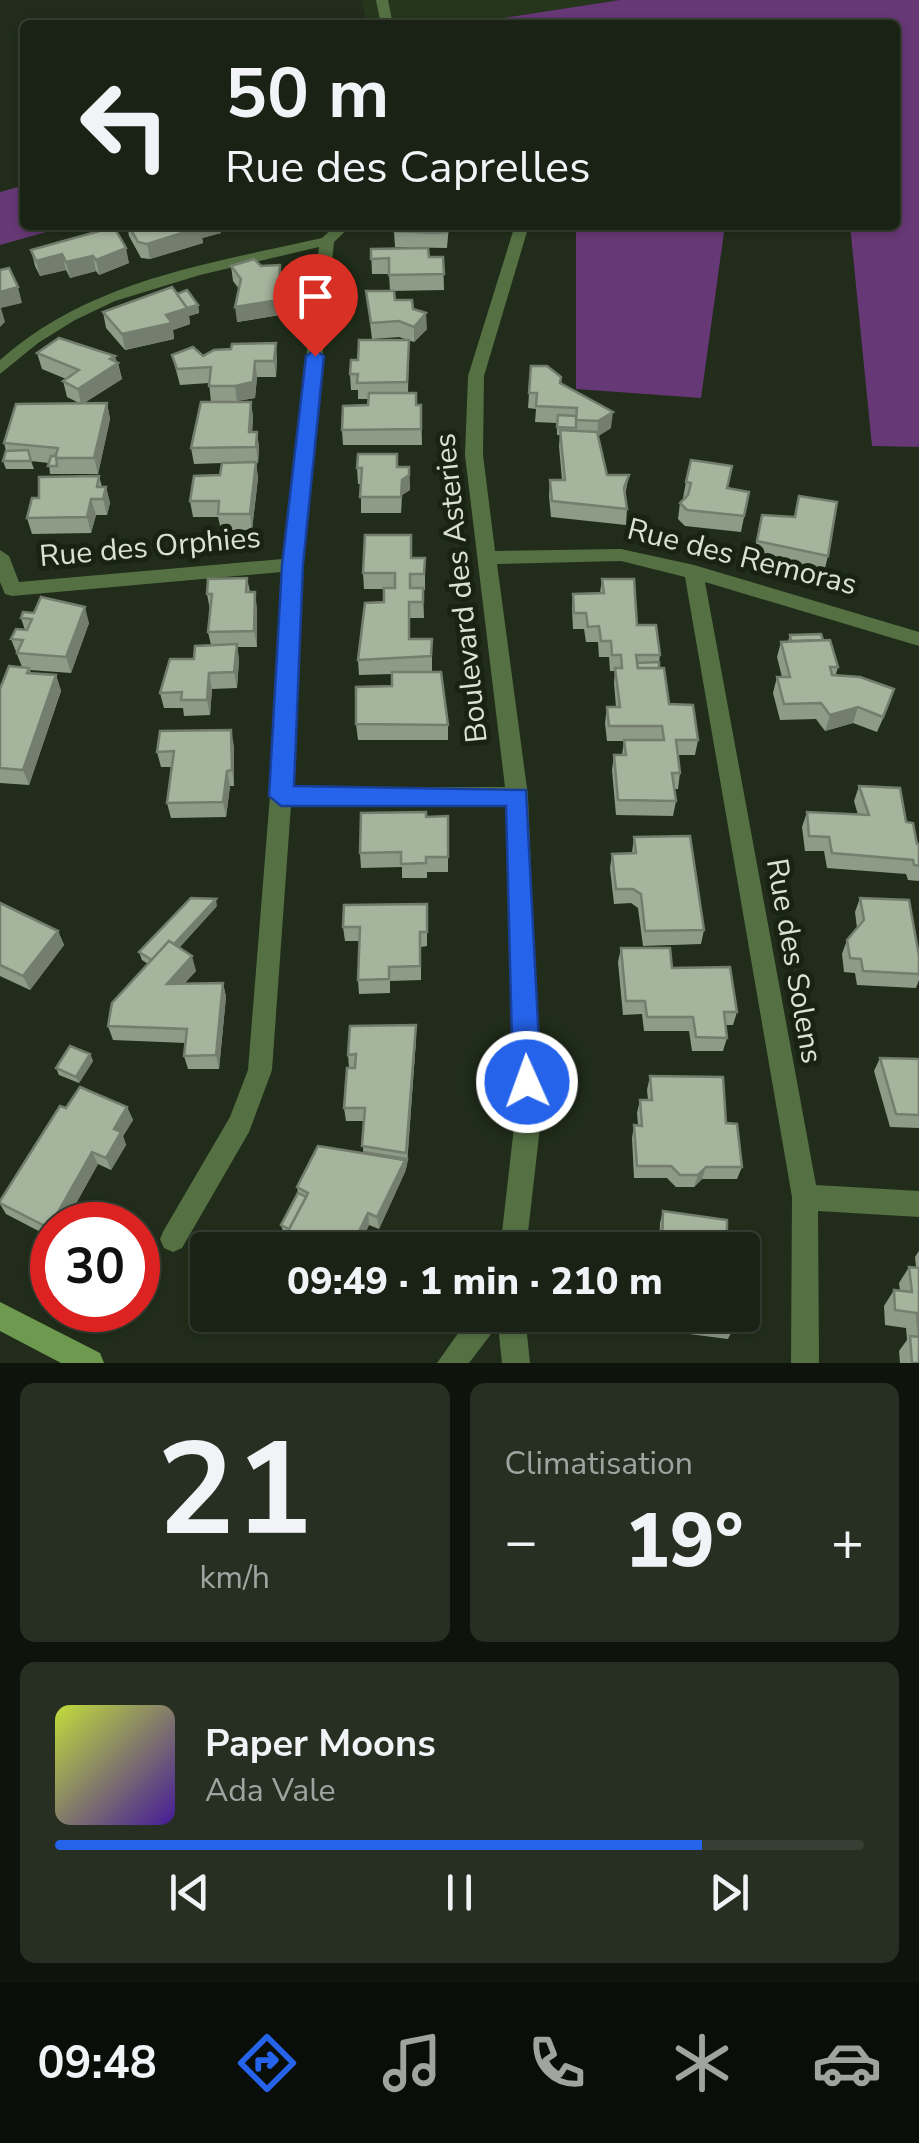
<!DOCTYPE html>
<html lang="fr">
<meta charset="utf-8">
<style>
:root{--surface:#192214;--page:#262f22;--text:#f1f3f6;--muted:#9fa4a0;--line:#373f34;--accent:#2563eb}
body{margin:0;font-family:"Nunito Sans",sans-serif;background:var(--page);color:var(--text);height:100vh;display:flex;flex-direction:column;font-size:38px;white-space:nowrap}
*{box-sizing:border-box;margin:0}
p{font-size:32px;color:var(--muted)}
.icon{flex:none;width:55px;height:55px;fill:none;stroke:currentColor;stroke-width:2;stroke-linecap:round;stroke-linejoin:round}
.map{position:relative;height:1363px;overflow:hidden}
.details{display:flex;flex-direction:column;gap:20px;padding:20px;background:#0e130b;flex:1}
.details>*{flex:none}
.top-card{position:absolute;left:20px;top:20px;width:880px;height:210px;border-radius:10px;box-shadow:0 2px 8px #0004,0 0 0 2px var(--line);background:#192214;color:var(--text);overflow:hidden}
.speed{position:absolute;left:30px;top:1202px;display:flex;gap:20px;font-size:50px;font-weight:700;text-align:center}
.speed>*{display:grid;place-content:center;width:130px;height:130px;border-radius:50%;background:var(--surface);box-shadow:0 2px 8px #0004,0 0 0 2px var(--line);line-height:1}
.speed .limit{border:15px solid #d22;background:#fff;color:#111}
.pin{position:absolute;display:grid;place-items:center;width:85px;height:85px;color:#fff;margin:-102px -42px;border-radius:50% 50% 50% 0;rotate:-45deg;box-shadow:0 0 10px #0007}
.pin .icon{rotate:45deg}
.me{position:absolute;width:110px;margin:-55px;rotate:358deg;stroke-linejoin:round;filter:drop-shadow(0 0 8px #0008)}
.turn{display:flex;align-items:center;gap:35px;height:210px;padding:0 40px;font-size:45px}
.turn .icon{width:130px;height:130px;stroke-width:2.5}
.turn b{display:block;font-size:70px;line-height:85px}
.big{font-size:75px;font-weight:800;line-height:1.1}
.details .widget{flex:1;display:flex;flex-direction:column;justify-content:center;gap:15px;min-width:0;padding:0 35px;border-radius:15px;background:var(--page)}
.details .dial{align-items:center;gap:0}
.dial b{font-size:130px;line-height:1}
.song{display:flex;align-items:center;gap:30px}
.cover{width:120px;height:120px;border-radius:15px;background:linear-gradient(135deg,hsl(70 70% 55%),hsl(260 70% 35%))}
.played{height:10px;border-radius:5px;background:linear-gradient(90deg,var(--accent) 80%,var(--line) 80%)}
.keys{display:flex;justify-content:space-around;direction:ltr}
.heat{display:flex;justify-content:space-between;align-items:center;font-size:55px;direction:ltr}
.details .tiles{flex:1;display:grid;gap:20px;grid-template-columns:1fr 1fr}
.widget:last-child{grid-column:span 2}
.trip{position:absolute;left:190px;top:1232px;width:570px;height:100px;border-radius:10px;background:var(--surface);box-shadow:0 2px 8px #0004,0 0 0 2px var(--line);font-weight:800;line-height:100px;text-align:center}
.tabs{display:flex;height:160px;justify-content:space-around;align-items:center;background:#0a0e08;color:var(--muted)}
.tabs .icon{width:70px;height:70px}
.tabs .on{color:var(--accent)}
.tabs b{font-size:45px;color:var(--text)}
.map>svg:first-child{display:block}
</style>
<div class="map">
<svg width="919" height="1363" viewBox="0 0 919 1363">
<rect width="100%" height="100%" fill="#212d1a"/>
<!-- built -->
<polygon fill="#26361d" points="362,0 620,0 458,25 367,25"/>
<!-- forest -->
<g fill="#663875">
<polygon points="620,0 919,0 919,447 872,446 850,225 895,225 895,25 458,25"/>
<polygon points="25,185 25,225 71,225 0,245 0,192"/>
<polygon points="576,225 725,225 701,398 576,389"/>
</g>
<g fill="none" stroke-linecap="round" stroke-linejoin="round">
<!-- minor -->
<g fill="#557144" fill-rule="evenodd">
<polygon points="376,0 388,0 393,25 381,25"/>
<path d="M 336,225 L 352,225 L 334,242 L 301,565 L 292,787 L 505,787 L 465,455 L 468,376 L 515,225 L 529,225 L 484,376 L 483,455 L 495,551 L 621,549 L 694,565 L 919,632 L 919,646 L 705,582 L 816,1185 L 919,1191 L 919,1217 L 818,1211 L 819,1363 L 791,1363 L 792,1197 L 685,577 L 621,561 L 497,564 L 528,796 L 541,1118 L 526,1250 L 500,1250 L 515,1118 L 507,805 L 291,805 L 272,1070 L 249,1132 L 182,1248 L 173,1252 L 164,1248 L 160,1239 L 164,1230 L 230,1117 L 248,1070 L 270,796 L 282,572 L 12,596 L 5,594 L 0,582 L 0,550 L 9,556 L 19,582 L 283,559 L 319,247 L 200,275 L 115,301 L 75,320 L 38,343 L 0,374 L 0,360 C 90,280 208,264 322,238 Z"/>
<polygon points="471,1315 525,1315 530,1363 502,1363 498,1325 469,1363 437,1363"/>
</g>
<!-- secondary -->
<polygon fill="#6d9a4f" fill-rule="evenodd" points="0,1302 100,1353 104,1363 61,1363 0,1331"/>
</g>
<!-- wall -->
<g fill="#8e9b87">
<polygon points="127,225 220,225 221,233 202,238 203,243 150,259 141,258 129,236"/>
<polygon points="382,225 449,225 447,248 395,247 394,231 382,231"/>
<polygon points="114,227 129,263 99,275 96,271 70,278 66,270 40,276 35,266 31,250"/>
<polygon points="371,249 429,257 443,257 444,290 390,291 389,274 372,274"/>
<polygon points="231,266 261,266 282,281 280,315 237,322 239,289 233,281"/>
<polygon points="366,291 395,300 427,329 414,342 399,337 372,339"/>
<polygon points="177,294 198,305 199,313 189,316 190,324 173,330 174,339 125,350 106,328 103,312"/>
<polygon points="409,340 408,393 416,405 421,405 422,445 343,445 342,430 368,405 368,399 358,399 358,390 351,390 350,374 358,360"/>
<polygon points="37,353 118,363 122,379 84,403 107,403 110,419 98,474 50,474 49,463 31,461 34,469 6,469 3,461 6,451 4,443 79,403 67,397 63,381 66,379 42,369"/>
<polygon points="172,355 277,358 276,377 257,377 255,398 237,401 211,402 209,383 180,385"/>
<polygon points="531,366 560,383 611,428 598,436 607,475 629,475 625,495 627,509 626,525 551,517 549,496 550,480 562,480 559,446 560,435 557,435 557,423 535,422 536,409 528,408"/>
<polygon points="251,402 253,418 252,432 257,432 259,448 258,463 256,463 258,478 252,530 221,530 218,517 193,517 190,501 220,475 222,463 194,464 191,448"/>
<polygon points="397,454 398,467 409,467 410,490 402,495 401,513 361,513 361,484 358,484 357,468"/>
<polygon points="99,476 102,487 106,487 110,503 107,515 96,515 91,533 32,534 27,518 39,498"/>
<polygon points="686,482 749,492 741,532 685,526 678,519 680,503 685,498 683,498"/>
<polygon points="762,515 828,556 824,572 753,557"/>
<polygon points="411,558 425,558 425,590 423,590 424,618 410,618 410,639 432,639 432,672 448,725 448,740 358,740 356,724 392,686 392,674 359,675 358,660 384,602 384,589 364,589 363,573"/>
<polygon points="247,578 250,592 257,608 257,647 237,647 239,660 237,688 212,689 210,715 184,716 183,708 164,708 160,693 194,659 211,645 208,632 210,610 207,594"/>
<polygon points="602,579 660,655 659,662 669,704 698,740 695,755 678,755 680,773 678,789 674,789 676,801 673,816 616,815 612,770 614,755 622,755 624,741 607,741 605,723 607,707 616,707 614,683 615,671 610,671 609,657 599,657 598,642 586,642 584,629 573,629 572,609 573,594 600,593"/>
<polygon points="21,618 89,623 71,673 30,670 31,674 56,675 61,691 29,785 0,783 0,689 22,667 11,639 25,630"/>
<polygon points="790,635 823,640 838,667 836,674 842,676 889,705 877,732 853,723 825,731 816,719 780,720 773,693 777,677 782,677 777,657 781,642 788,641"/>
<polygon points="234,746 234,786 230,786 226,817 171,818 167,803 172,767 161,767 157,752"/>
<polygon points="859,786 906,822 917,844 919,844 919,881 908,880 906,874 827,868 824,851 805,851 802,827 807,812 858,815 854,801"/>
<polygon points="448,816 448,872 427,872 427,878 402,878 402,867 361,868 360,853 426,817"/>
<polygon points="634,837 704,930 701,944 643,946 638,908 631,903 614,904 610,868 612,854 632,853"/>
<polygon points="860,898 919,956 919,980 916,988 857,985 855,973 844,972 842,954 847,940 857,928 855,912"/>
<polygon points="0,903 58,931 64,945 30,990 0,976"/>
<polygon points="427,904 427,946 421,947 421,980 390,981 390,993 359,994 358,980 360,941 345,941 343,927"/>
<polygon points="217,906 179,948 196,971 184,984 223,983 226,997 219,1069 188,1069 184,1056 186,1043 113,1040 108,1026 148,964 142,960 139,952"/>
<polygon points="621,948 672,968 737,1012 733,1025 726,1025 727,1038 723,1051 692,1051 689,1031 644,1031 642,1014 623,1015 618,962"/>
<polygon points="416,1025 416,1039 407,1165 405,1172 379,1229 369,1225 357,1250 278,1250 287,1233 283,1231 281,1225 298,1193 297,1187 363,1153 364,1121 346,1121 344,1108 349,1068 348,1055"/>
<polygon points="90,1054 93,1061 79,1083 59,1075 56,1068"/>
<polygon points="880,1058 919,1059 919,1128 890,1127 874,1071"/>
<polygon points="650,1076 726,1123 742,1167 737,1179 702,1179 694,1187 676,1187 667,1178 634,1178 632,1138 634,1125 638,1125 637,1113 640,1100 648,1100 647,1090"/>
<polygon points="127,1107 133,1120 123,1136 126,1145 111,1170 98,1164 64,1225 52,1225 52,1238 6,1214 0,1204 0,1201 66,1108"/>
<polygon points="663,1211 727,1250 659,1250 660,1223"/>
<polygon points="919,1251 919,1363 900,1363 899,1351 907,1340 906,1328 885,1325 884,1306 894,1290 900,1291 899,1283 909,1267 916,1267 915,1257"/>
<polygon points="656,1315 733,1315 733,1329 728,1339 689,1334 689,1327 656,1323"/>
</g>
<!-- shaded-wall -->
<g fill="#747e6e">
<polygon points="199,225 220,225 221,233 202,238 203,243 150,259 147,244"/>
<polygon points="126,248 129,263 99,275 96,260"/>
<polygon points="62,254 66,270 40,276 36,261"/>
<polygon points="93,256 96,271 70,278 66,262"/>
<polygon points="280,265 282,281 280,315 237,322 235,307"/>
<polygon points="18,287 22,303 1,308 5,322 0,327 0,292"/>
<polygon points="198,305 199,313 189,316 190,324 173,330 174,339 125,350 122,334 166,315"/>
<polygon points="426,313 427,329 414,342 414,327"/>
<polygon points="276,343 277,358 276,377 274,361"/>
<polygon points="115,356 122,379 81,405 78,389"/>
<polygon points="255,361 257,377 255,398 237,401 235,386"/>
<polygon points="251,402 253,418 251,448 249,432"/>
<polygon points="107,403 110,419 98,474 94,458"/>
<polygon points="613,412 611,428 597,437 598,421"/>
<polygon points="257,432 259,448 258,463 256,447"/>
<polygon points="256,462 258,478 252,530 250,514"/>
<polygon points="409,475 410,490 402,495 401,513 402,480"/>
<polygon points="106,487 110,503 107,515 103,499"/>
<polygon points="91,499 96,515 91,533 87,517"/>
<polygon points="255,592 257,608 257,647 254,631"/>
<polygon points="85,607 89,623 71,673 66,657"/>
<polygon points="237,644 239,660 237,688 234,672"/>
<polygon points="209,673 212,689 210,715 207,700"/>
<polygon points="56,675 61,691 29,785 23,770"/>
<polygon points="858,707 853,723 825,731 830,715"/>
<polygon points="231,730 234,746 234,786 232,770"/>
<polygon points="227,771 230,786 226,817 223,802"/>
<polygon points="216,899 217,906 159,970 157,963"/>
<polygon points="58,931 64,945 30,990 23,976"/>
<polygon points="192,956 196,971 171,998 167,984"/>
<polygon points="223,983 226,997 219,1069 216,1055"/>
<polygon points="416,1025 416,1039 407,1165 405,1172 379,1229 377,1217 405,1160 407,1159"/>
<polygon points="90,1054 93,1061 79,1083 76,1077"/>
<polygon points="127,1107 133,1120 123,1136 126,1145 111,1170 106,1158 114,1129"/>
<polygon points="92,1152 98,1164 64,1225 52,1225 52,1234 49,1228"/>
<polygon points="706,1167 702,1179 694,1187 698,1175"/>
<polygon points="368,1213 369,1225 357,1250 350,1250"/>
</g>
<!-- building -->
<g fill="#a5b49d" stroke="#747e6e" stroke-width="2.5">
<polygon points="128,225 200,225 201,227 147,244 138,242"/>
<polygon points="395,225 448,225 447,232 434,233 394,231"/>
<polygon points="114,227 126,248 96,260 93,256 66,262 62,254 36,261 31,250"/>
<polygon points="428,248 429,257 443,257 444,274 389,275 389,258 371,259 371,249"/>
<polygon points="254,259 261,266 280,265 278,300 235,307 241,279 231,266"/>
<polygon points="9,268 18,287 0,292 0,270"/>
<polygon points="172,287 188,308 166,315 172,323 122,334 103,312"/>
<polygon points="187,290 198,305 187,308 177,294"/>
<polygon points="366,291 394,291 395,300 412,300 413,309 426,313 414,327 399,321 371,323"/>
<polygon points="59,338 115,356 110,359 118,363 78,389 63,381 79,370 37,353"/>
<polygon points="359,340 409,340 407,382 357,383 358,374 350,374 351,360 358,360"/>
<polygon points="276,343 274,361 255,361 253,382 235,386 209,386 211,367 177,369 172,355 193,347 203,356 214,350 231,349 232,344"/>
<polygon points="531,366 547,366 561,377 560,383 613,412 598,421 576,420 577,408 536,406 537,393 529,393"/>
<polygon points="369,393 416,393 416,405 421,405 421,429 342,430 343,406 368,405"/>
<polygon points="201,402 251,402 249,432 257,432 256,447 191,448"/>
<polygon points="107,403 94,458 55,458 58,448 4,443 16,404"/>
<polygon points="558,415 576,416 576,428 557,427"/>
<polygon points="560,430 597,432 607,475 629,475 624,488 627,509 552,501 550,480 565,480"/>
<polygon points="28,450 31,461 3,461 6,451"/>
<polygon points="358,454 397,454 397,467 409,467 409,475 402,480 401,497 360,497 362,468 357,468"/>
<polygon points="51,456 56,456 57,466 48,466"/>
<polygon points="691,460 732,466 727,488 749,492 744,516 687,510 680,503 688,495 691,483 686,482"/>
<polygon points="256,462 250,514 218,514 219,501 190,501 194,476 220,475 222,463"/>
<polygon points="99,476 97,487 106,487 103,499 91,499 87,517 27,518 32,498 39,498 39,477"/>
<polygon points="799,496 837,502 828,556 757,541 762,515 795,517"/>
<polygon points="365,535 411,535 411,558 425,558 424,574 410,574 410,588 423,588 423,602 409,602 409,639 432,639 431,656 358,660 365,603 384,602 384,588 395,588 395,573 363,573"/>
<polygon points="247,578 246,592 255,592 254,631 208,632 212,594 207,594 208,579"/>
<polygon points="602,579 634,579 637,625 656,625 660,655 636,655 638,668 664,668 669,704 693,705 698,740 676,740 680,773 672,773 676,801 618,800 614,755 626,755 624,740 664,740 662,726 609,726 607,707 620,707 615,668 622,668 621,655 612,655 611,641 601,641 599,626 588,627 586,613 574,613 573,594 604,593"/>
<polygon points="41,597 85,607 66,657 17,653 23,640 11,639 16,629 27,630 32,619 21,618 23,612 34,613"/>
<polygon points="821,634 823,640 791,641 790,635"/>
<polygon points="830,640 838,667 830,667 832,675 860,677 894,689 883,717 858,707 830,715 821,703 784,704 777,677 790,677 781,642"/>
<polygon points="237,644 234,672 209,673 207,700 181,700 182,692 160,693 170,659 194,659 195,646"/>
<polygon points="659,662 659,668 638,668 637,663"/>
<polygon points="9,666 29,668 27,673 56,675 23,770 0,768 0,689"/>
<polygon points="392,672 441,672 448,725 356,724 356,687 392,686"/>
<polygon points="231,730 232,770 227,771 223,802 167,803 174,751 157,752 160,731"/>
<polygon points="859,786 900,788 906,822 913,823 917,844 919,844 919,866 914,865 913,860 832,853 829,837 809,836 807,812 869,815"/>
<polygon points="426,812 426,817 448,816 448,857 426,857 426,863 401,864 401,852 360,853 361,813"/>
<polygon points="690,836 704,930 645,931 641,894 633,889 616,889 612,854 636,853 634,837"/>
<polygon points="191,898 216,899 174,944 169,941 152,960 139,952"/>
<polygon points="860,898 909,900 919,956 919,974 863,971 861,959 850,958 847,940 864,920"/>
<polygon points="0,903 58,931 23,976 0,965"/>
<polygon points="427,904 427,932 420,932 420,966 389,967 389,979 358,980 360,927 343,927 344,905"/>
<polygon points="169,941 192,956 167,984 223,983 216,1055 184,1056 187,1029 108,1026 112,1003"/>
<polygon points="621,948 670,948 672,968 730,967 737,1012 724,1012 727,1038 696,1037 693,1017 647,1017 645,1001 626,1001"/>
<polygon points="416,1025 406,1153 362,1146 365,1108 344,1108 347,1068 355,1068 356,1054 348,1055 350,1026"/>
<polygon points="70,1046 90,1054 76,1077 56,1068"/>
<polygon points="880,1058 919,1059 919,1115 896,1114"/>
<polygon points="650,1076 723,1077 726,1123 737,1124 742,1167 706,1167 698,1175 680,1175 671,1166 637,1166 634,1125 642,1126 640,1100 652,1100"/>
<polygon points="80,1087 127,1107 114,1129 121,1132 106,1158 92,1152 49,1228 0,1203 0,1201 60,1106 66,1108"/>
<polygon points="318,1146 405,1160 377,1217 368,1213 350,1250 278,1250 308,1193 297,1187"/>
<polygon points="363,1152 407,1159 405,1166 405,1160"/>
<polygon points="298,1193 306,1197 289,1229 281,1225"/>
<polygon points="663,1211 727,1220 727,1250 662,1250"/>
<polygon points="909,1267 919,1268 919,1336 917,1313 895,1310 894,1290 912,1292"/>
<polygon points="682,1315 733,1315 733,1329 693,1324 693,1316"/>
<polygon points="910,1336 919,1337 919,1363 912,1363"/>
</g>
<!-- route -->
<polygon fill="#2563eb" stroke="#184099" stroke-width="2.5" points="315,350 324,356 303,565 294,786 526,790 541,1082 537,1092 527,1095 517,1092 513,1082 506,806 281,806 269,796 282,565 306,356"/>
<g text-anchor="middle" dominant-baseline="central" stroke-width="10" stroke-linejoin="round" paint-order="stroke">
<!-- street labels -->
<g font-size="30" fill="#dae2d5" stroke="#182311">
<text transform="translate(150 547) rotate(-5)">Rue des Orphies</text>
<text transform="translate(742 557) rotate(14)">Rue des Remoras</text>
<text transform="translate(461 588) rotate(-96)">Boulevard des Asteries</text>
<text transform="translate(794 961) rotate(80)">Rue des Solens</text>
</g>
</g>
</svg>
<div class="speed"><div class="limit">30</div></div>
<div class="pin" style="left:315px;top:356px;background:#d93025"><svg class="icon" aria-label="arrive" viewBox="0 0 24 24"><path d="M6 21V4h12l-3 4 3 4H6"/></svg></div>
<svg class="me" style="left:527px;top:1082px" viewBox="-20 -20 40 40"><circle r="17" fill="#2563eb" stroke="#fff" stroke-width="3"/><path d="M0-11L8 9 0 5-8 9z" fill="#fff"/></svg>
<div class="trip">09:49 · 1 min · 210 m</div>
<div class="top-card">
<div class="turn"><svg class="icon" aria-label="left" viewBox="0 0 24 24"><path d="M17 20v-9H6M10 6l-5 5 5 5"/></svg><div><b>50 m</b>Rue des Caprelles</div></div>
</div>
</div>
<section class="details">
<div class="tiles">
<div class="widget dial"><b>21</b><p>km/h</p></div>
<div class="widget"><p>Climatisation</p>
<div class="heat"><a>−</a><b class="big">19°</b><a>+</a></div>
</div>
<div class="widget">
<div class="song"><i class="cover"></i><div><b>Paper Moons</b><p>Ada Vale</p></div></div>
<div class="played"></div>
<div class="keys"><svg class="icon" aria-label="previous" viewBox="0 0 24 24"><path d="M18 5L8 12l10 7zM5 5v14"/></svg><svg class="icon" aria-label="pause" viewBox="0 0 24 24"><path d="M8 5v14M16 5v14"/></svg><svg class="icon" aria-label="next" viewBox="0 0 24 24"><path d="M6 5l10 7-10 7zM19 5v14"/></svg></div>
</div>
</div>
</section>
<nav class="tabs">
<b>09:48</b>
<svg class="icon on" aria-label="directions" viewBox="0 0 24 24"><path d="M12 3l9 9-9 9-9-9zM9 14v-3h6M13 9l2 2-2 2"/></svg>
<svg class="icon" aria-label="music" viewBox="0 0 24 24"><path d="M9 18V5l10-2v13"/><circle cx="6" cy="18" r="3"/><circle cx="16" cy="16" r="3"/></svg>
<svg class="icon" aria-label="phone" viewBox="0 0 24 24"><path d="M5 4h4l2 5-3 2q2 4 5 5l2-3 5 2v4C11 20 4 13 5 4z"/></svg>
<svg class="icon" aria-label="climate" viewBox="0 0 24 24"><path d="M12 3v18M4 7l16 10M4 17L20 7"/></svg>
<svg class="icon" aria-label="car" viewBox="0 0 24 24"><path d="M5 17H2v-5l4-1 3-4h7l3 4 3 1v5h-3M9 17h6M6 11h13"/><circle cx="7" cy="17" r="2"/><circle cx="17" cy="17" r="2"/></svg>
</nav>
